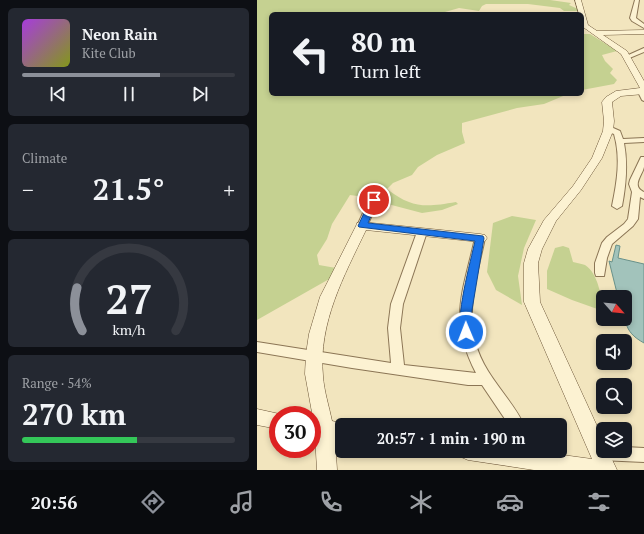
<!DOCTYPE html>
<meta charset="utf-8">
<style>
:root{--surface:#171b24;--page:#242831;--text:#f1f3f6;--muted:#9ea1a6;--line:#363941;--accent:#8c9099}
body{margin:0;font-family:"PT Serif",serif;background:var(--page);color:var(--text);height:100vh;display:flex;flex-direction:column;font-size:15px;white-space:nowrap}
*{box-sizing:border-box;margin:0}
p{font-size:13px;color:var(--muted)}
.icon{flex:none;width:22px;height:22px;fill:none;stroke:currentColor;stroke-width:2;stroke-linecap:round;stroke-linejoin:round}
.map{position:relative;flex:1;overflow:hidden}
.panel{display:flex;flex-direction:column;gap:8px;padding:8px;background:#0d0f14;width:257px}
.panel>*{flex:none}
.top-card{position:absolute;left:12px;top:12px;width:315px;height:84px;border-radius:6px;box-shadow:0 2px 6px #0003;background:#171b24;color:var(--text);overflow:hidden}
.needle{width:26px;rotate:117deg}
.controls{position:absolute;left:339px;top:290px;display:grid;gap:8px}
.controls a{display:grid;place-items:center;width:36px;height:36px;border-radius:6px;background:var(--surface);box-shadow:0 2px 6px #0003;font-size:20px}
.speed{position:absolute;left:12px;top:406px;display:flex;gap:8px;font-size:20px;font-weight:700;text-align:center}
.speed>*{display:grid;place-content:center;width:52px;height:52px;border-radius:50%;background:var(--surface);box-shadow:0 2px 6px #0003;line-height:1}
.speed .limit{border:6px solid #d22;background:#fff;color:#111}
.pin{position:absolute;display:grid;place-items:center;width:34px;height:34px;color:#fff;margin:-17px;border:2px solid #fff;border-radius:50%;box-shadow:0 1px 4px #0007}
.me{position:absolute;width:44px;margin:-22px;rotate:359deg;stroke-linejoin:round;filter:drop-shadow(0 0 3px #0008)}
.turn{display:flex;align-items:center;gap:14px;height:84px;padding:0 16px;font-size:18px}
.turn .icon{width:52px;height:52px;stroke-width:2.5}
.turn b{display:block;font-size:28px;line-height:34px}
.big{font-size:30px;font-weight:700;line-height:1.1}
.panel .widget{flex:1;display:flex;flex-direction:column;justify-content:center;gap:6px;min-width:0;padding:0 14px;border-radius:6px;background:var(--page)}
.panel .dial{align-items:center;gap:0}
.dial svg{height:104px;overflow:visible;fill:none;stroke:var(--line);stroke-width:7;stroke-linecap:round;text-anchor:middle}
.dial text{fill:var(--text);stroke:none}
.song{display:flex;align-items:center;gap:12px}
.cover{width:48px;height:48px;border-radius:6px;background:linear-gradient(135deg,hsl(280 70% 55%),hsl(70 70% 35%))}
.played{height:4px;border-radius:2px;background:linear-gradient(90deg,var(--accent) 65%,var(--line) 65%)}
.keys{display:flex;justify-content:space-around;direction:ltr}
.heat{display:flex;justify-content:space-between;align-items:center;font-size:22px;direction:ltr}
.charge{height:6px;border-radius:3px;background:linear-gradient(90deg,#34c759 54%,var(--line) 0)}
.trip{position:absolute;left:78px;top:418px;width:232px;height:40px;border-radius:6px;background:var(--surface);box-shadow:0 2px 6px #0003;font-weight:700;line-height:40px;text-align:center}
.tabs{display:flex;height:64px;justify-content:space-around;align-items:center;background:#090b0e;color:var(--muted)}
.tabs .icon{width:28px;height:28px}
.tabs .on{color:var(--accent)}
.tabs b{font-size:18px;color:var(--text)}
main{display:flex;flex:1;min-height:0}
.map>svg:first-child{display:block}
</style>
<main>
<section class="panel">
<div class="widget">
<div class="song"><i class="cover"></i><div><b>Neon Rain</b><p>Kite Club</p></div></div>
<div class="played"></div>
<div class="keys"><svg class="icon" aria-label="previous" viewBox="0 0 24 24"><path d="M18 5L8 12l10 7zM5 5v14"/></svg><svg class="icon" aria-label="pause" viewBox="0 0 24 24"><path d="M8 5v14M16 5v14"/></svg><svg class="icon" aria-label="next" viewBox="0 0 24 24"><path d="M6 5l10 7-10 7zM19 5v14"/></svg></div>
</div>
<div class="widget"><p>Climate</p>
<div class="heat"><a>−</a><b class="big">21.5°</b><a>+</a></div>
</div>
<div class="widget dial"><svg viewBox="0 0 100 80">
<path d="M14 69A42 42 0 1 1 86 69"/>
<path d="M14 69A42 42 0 0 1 10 36" stroke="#8c9099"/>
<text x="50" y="56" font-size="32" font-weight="700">27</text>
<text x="50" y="72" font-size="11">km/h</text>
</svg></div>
<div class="widget"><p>Range · 54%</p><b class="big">270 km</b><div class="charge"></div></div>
</section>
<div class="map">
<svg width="387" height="470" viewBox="0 0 387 470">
<rect width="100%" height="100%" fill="#f2e5be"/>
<!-- green -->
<g fill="#c5d191">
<path d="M 0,0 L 293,0 L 314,3 L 312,5 L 321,9 L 322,11 L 307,11 L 303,8 L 271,4 L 229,4 L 225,6 L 222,11 L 202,8 L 181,14 L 14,14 L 14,94 L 311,94 L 287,104 L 260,108 L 205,123 L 205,132 L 208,143 L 180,155 L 161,167 L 155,175 L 136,183 L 130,189 C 156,209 169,207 199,202 L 201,204 L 185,210 L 165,213 L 127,203 L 122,199 L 93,195 L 75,224 L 70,239 L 60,255 L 62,265 L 79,268 L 74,278 L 0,320 Z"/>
<polygon points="325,34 333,34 360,51 345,55 348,61 356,69 353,73 360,80 357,84 325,90"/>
<polygon points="255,216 279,220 267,248 261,276 265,305 239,290 230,272 236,223"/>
<path d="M 306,246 L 312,248 L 316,262 C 320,263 325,264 328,265 C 341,273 345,298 346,311 L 315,300 L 290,289 L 290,271 L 298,248 Z"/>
</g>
<!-- water -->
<path fill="#a2c3bb" stroke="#68918a" d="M 359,245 L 363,246 L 361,258 L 387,264 L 387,343 C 365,331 368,319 368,297 L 361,297 L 352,261 L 355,262 Z"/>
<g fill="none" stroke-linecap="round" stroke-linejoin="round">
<!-- street casing -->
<g stroke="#8b7555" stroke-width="2">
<g id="street">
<polygon points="378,0 382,0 379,18 387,24 387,28 375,21 373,18"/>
<polygon points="387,48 387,52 370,59 367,57"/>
<polygon points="384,90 387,91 387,101 385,100 381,92"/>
<path d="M 348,127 L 354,127 L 363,131 L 366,139 L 387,138 L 387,142 L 367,143 C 371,164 369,185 365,206 L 360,209 L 355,206 C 360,182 364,158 357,134 L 348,131 Z"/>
<path d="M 384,157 L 387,157 C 387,160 387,164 387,167 C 385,176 374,186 387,192 L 387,199 L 383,197 L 381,219 L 376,226 L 355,244 L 350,258 L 347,276 L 339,276 L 338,273 L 338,263 L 345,243 L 350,237 L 367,224 L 371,219 L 375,192 L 372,184 L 373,180 Z"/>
<polygon points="117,197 122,200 110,226 108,228 102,228 100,226 112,200"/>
<path d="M 165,229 L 170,232 L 146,304 L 143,328 L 147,365 L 219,373 C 191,319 206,293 218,238 L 219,236 L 227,236 L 228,238 C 218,286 203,326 231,371 C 242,389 258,406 267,425 L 252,425 L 225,385 L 211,385 L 95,368 L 0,352 L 0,342 L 134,363 L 131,328 L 134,304 L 160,232 Z"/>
<polygon points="343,446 346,446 346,451 368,451 368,447 387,448 387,462 343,460 338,458 335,453 338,448"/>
</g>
</g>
<!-- secondary casing -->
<g stroke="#6d5638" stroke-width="1">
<g id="secondary">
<polygon points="318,0 324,0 331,25 340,31 387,30 387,34 346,35 370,51 387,81 387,94 364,96 355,102 357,121 356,131 345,158 324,190 299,221 285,249 281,263 283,302 346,439 346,451 351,451 360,470 277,470 211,460 204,457 201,451 276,451 335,459 267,302 267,263 271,249 287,220 316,186 335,158 346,131 347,121 345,102 349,97 359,91 383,88 364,54 326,27 325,14 322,14"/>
<path d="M 105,222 L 223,234 L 228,235 L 230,238 L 228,241 L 223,242 L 109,230 C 87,276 61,323 66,376 C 67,391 72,406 75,421 L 92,425 L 85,425 L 85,440 L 78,438 L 80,470 L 60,470 L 58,435 L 55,434 L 56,418 L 48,374 L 49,354 L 52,334 L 63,297 L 99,226 L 100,223 Z"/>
<polygon points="0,409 27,415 21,415 21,429 0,425"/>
</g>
</g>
<!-- street -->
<use href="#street" fill="#fcf2d2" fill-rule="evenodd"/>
<!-- secondary -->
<use href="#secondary" fill="#fcf2d2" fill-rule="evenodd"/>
</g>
<!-- route -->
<path fill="#1a73e8" stroke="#114b97" d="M 114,198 L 117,198 L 121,200 L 111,223 L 226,236 L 227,238 L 214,316 L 215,332 L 213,336 L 209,337 L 205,336 C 197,321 214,260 218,241 L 102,227 L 101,226 Z"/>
</svg>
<div class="controls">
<a><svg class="needle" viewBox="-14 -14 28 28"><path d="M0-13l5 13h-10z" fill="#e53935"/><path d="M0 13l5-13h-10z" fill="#9ea1a6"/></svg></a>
<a><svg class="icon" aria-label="sound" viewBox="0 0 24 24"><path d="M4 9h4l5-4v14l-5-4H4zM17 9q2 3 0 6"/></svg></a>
<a><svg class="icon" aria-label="search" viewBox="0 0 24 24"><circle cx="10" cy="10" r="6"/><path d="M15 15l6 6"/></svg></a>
<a><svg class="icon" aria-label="layers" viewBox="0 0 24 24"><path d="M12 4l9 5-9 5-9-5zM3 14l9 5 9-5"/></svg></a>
</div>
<div class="speed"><div class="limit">30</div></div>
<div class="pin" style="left:117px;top:200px;background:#d93025"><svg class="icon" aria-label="arrive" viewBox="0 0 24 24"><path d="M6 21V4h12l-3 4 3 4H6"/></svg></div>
<svg class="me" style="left:209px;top:332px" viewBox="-20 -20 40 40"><circle r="17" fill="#1a73e8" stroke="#fff" stroke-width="3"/><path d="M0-11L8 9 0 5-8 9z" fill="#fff"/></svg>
<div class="trip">20:57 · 1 min · 190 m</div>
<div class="top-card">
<div class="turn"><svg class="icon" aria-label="left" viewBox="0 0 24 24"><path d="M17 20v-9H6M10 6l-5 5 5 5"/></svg><div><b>80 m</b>Turn left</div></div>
</div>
</div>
</main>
<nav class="tabs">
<b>20:56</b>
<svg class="icon on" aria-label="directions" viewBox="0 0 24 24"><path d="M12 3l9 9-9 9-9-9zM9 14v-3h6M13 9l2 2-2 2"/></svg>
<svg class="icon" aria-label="music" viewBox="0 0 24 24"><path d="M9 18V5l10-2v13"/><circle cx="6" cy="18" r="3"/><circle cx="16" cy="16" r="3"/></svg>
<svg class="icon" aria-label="phone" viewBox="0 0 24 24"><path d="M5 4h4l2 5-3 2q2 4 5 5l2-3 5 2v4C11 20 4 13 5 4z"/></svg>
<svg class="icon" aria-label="climate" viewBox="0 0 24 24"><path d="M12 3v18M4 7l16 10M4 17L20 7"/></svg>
<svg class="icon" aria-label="car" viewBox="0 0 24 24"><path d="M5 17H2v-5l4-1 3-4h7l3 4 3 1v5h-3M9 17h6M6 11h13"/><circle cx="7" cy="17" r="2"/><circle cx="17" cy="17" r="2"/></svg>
<svg class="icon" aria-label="filters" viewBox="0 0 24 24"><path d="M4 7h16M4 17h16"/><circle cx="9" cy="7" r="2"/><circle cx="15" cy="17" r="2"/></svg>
</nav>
